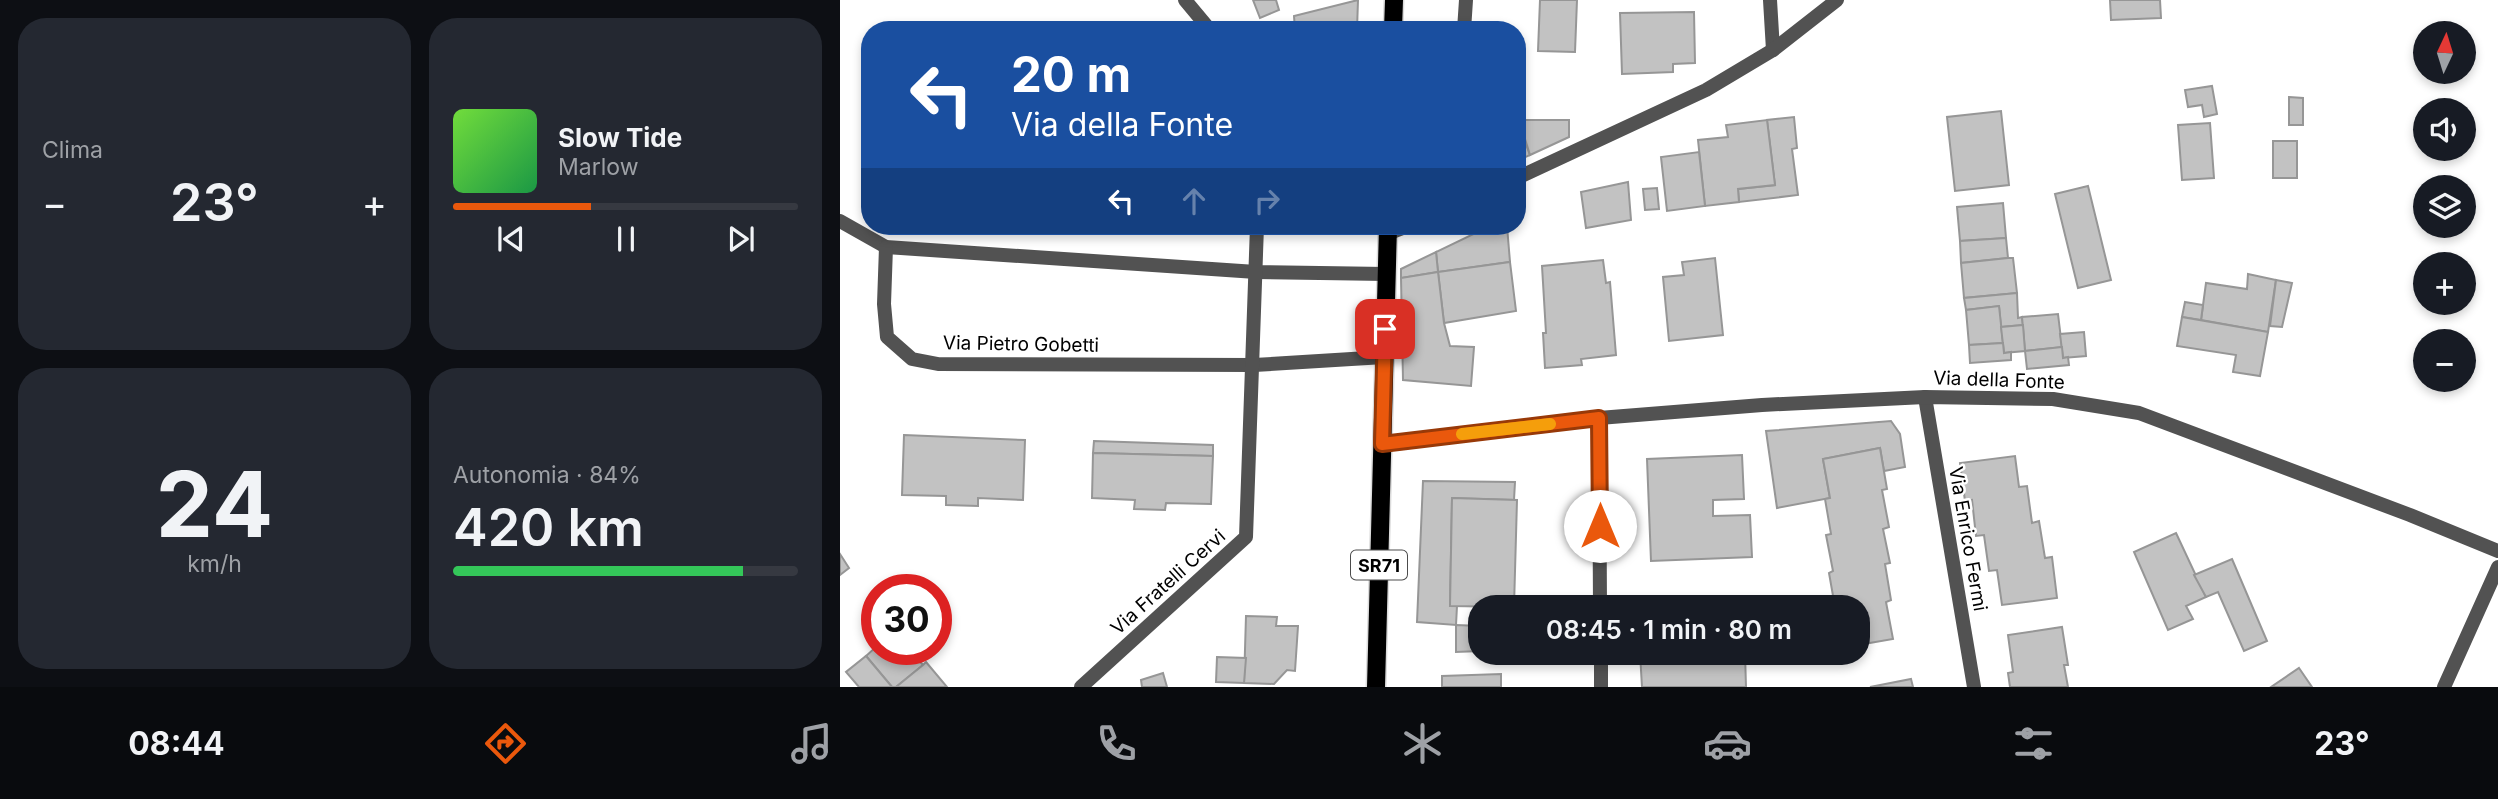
<!DOCTYPE html>
<html lang="it">
<meta charset="utf-8">
<style>
:root{--surface:#171b24;--page:#242831;--text:#f1f3f6;--muted:#9ea1a6;--line:#363941;--accent:#ea580c}
body{margin:0;font-family:Inter,sans-serif;background:var(--page);color:var(--text);height:100vh;display:flex;flex-direction:column;font-size:26px;white-space:nowrap}
*{box-sizing:border-box;margin:0}
p{font-size:23px;color:var(--muted)}
.icon{flex:none;width:38px;height:38px;fill:none;stroke:currentColor;stroke-width:2;stroke-linecap:round;stroke-linejoin:round}
.map{position:relative;flex:1;overflow:hidden}
.details{display:flex;flex-direction:column;gap:18px;padding:18px;background:#0d0f14;width:840px}
.details>*{flex:none}
.top-card{position:absolute;left:21px;top:21px;width:665px;height:214px;border-radius:28px;box-shadow:0 4px 10px #0003;background:#1a4fa0;color:#fff;overflow:hidden}
.needle{width:46px;rotate:4deg}
.tools{position:absolute;left:1573px;top:21px;display:grid;gap:14px}
.tools a{display:grid;place-items:center;width:63px;height:63px;border-radius:50%;background:var(--surface);box-shadow:0 4px 10px #0003;font-size:35px}
.speed{position:absolute;left:21px;top:574px;display:flex;gap:14px;font-size:35px;font-weight:700;text-align:center}
.speed>*{display:grid;place-content:center;width:91px;height:91px;border-radius:50%;background:var(--surface);box-shadow:0 4px 10px #0003;line-height:1}
.speed .limit{border:10px solid #d22;background:#fff;color:#111}
.pin{position:absolute;display:grid;place-items:center;width:60px;height:60px;color:#fff;margin:-30px;border-radius:14px;box-shadow:0 4px 10px #0006}
.me{position:absolute;width:77px;margin:-38px;rotate:0deg;stroke-linejoin:round;filter:drop-shadow(0 0 5px #0008)}
.turn{display:flex;align-items:center;gap:24px;height:147px;padding:0 35px;font-size:32px}
.turn .icon{width:91px;height:91px;stroke-width:2.5}
.turn b{display:block;font-size:49px;line-height:60px}
.lanes{display:flex;align-items:center;height:66px;padding:0 35px;background:#0003;justify-content:center;gap:35px;direction:ltr}
.lanes .off{opacity:.35}
.big{font-size:52px;font-weight:600;line-height:1.1}
.details .widget{flex:1;display:flex;flex-direction:column;justify-content:center;gap:10px;min-width:0;padding:0 24px;border-radius:28px;background:var(--page)}
.details .dial{align-items:center;gap:0}
.dial b{font-size:91px;line-height:1}
.song{display:flex;align-items:center;gap:21px}
.cover{width:84px;height:84px;border-radius:10px;background:linear-gradient(135deg,hsl(100 70% 55%),hsl(140 70% 35%))}
.played{height:7px;border-radius:4px;background:linear-gradient(90deg,var(--accent) 40%,var(--line) 40%)}
.keys{display:flex;justify-content:space-around;direction:ltr}
.heat{display:flex;justify-content:space-between;align-items:center;font-size:38px;direction:ltr}
.charge{height:10px;border-radius:5px;background:linear-gradient(90deg,#34c759 84%,var(--line) 0)}
.details .tiles{flex:1;display:grid;gap:18px;grid-template-columns:repeat(2,1fr)}
.trip{position:absolute;left:628px;top:595px;width:402px;height:70px;border-radius:28px;background:var(--surface);box-shadow:0 4px 10px #0003;font-weight:600;line-height:70px;text-align:center}
.menu{display:flex;height:112px;justify-content:space-around;align-items:center;background:#090b0e;color:var(--muted)}
.menu .icon{width:49px;height:49px}
.menu .on{color:var(--accent)}
.menu b{font-size:32px;color:var(--text)}
main{display:flex;flex:1;min-height:0}
.map>svg:first-child{display:block}
</style>
<main>
<section class="details">
<div class="tiles">
<div class="widget"><p>Clima</p>
<div class="heat"><a>−</a><b class="big">23°</b><a>+</a></div>
</div>
<div class="widget">
<div class="song"><i class="cover"></i><div><b>Slow Tide</b><p>Marlow</p></div></div>
<div class="played"></div>
<div class="keys"><svg class="icon" aria-label="previous" viewBox="0 0 24 24"><path d="M18 5L8 12l10 7zM5 5v14"/></svg><svg class="icon" aria-label="pause" viewBox="0 0 24 24"><path d="M8 5v14M16 5v14"/></svg><svg class="icon" aria-label="next" viewBox="0 0 24 24"><path d="M6 5l10 7-10 7zM19 5v14"/></svg></div>
</div>
<div class="widget dial"><b>24</b><p>km/h</p></div>
<div class="widget"><p>Autonomia · 84%</p><b class="big">420 km</b><div class="charge"></div></div>
</div>
</section>
<div class="map">
<svg width="1658" height="687" viewBox="0 0 1658 687">
<rect width="100%" height="100%" fill="#fff"/>
<!-- building -->
<g fill="#c2c2c2" stroke="#969696" stroke-width="2">
<polygon points="413,0 436,0 439,10 420,18"/>
<polygon points="518,0 517,30 455,30 454,16"/>
<polygon points="700,0 737,0 735,52 698,51"/>
<polygon points="1270,0 1320,0 1321,18 1271,20"/>
<polygon points="854,12 855,63 833,64 833,72 782,74 780,13"/>
<polygon points="1372,86 1377,114 1364,117 1362,105 1348,107 1345,90"/>
<polygon points="1449,97 1463,98 1463,125 1449,125"/>
<polygon points="1161,111 1169,185 1115,191 1107,117"/>
<polygon points="954,117 957,148 952,149 958,195 899,202 898,189 935,185 927,120"/>
<polygon points="677,120 690,155 677,161"/>
<polygon points="679,120 729,120 729,137 690,155"/>
<polygon points="927,120 935,185 898,189 899,202 865,206 858,140 888,137 886,125"/>
<polygon points="1370,123 1374,178 1342,180 1338,125"/>
<rect x="1433" y="141" width="24" height="37"/>
<polygon points="859,152 865,206 827,211 821,157"/>
<polygon points="788,182 791,220 746,228 741,192"/>
<polygon points="1248,186 1271,280 1238,288 1215,194"/>
<polygon points="817,188 819,209 805,210 803,189"/>
<polygon points="1163,203 1166,238 1120,241 1117,207"/>
<polygon points="650,226 667,226 670,262 598,272 596,252"/>
<polygon points="1166,238 1168,258 1121,263 1120,241"/>
<polygon points="596,252 598,272 561,278 561,269"/>
<polygon points="875,258 883,335 829,341 823,277 844,275 842,262"/>
<polygon points="1168,258 1173,258 1177,293 1124,298 1121,263"/>
<polygon points="763,260 766,283 770,282 776,355 741,359 742,365 705,368 703,333 706,333 702,266"/>
<polygon points="670,262 676,311 604,323 598,272"/>
<polygon points="598,272 604,323 610,346 634,347 631,386 563,380 561,278"/>
<polygon points="1408,274 1436,280 1428,332 1361,320 1366,283 1407,289"/>
<polygon points="1436,280 1452,283 1442,327 1430,326"/>
<polygon points="1177,293 1178,318 1182,317 1183,325 1161,327 1159,306 1126,310 1124,298"/>
<polygon points="1345,302 1363,305 1361,320 1342,317"/>
<polygon points="1159,306 1163,343 1129,345 1126,310"/>
<polygon points="1218,314 1222,347 1185,351 1182,317"/>
<polygon points="1342,317 1428,332 1420,376 1393,372 1396,355 1337,346"/>
<polygon points="1183,325 1185,351 1164,353 1161,327"/>
<polygon points="1244,332 1246,356 1223,358 1220,334"/>
<polygon points="1163,343 1164,353 1171,352 1171,360 1130,363 1129,345"/>
<polygon points="1222,347 1223,358 1228,357 1229,365 1187,369 1185,351"/>
<polygon points="1051,421 1060,434 1065,467 1044,471 1040,448 983,459 990,498 937,508 926,431"/>
<polygon points="64,435 185,440 183,500 138,498 138,506 106,505 106,496 62,495"/>
<polygon points="254,441 373,445 373,456 253,453"/>
<polygon points="1040,448 1047,489 1042,490 1049,527 1043,529 1050,563 1045,564 1051,600 1046,602 1053,639 1018,645 1018,607 995,607 989,573 993,571 986,535 991,534 985,499 990,498 983,459"/>
<polygon points="253,453 373,456 371,504 326,503 325,510 294,509 295,500 252,498"/>
<polygon points="902,455 904,499 873,500 873,516 910,515 912,557 811,561 807,459"/>
<polygon points="1175,456 1179,487 1187,486 1192,523 1199,521 1205,558 1212,557 1217,598 1162,605 1157,570 1149,571 1144,535 1136,536 1132,500 1125,501 1120,463"/>
<polygon points="583,481 675,482 674,500 612,498 610,606 617,606 616,625 577,622"/>
<polygon points="612,498 677,500 674,607 610,606"/>
<polygon points="1336,533 1366,597 1346,606 1353,619 1328,630 1294,552"/>
<polygon points="0,554 9,568 0,575"/>
<polygon points="1392,559 1427,641 1404,651 1378,592 1366,597 1354,575"/>
<polygon points="406,616 437,617 436,626 458,626 455,671 447,670 434,684 404,683"/>
<polygon points="616,625 640,626 640,651 616,652"/>
<polygon points="1222,627 1228,665 1224,665 1228,687 1170,687 1168,673 1173,672 1168,635"/>
<polygon points="37,646 37,649 69,649 83,665 56,687 52,687 26,656"/>
<polygon points="800,653 905,653 906,687 802,687"/>
<polygon points="26,656 52,687 19,687 6,672"/>
<polygon points="377,657 406,658 404,683 376,682"/>
<polygon points="86,662 107,687 56,687 83,665"/>
<polygon points="1459,668 1472,687 1431,687"/>
<polygon points="323,673 327,687 302,687 301,680"/>
<polygon points="661,674 661,687 602,687 602,676"/>
<polygon points="1071,679 1073,687 1030,687"/>
</g>
<g fill="none" stroke-linecap="round" stroke-linejoin="round">
<!-- primary casing -->
<g stroke="#dbdbdb" stroke-width="21">
<g id="primary">
<polyline points="553,30 554,0"/>
<polyline points="536,687 548,226"/>
</g>
</g>
<!-- service -->
<polyline stroke="#525252" stroke-width="14" points="624,30 626,0"/>
<!-- minor -->
<g stroke="#525252" stroke-width="14">
<polyline points="345,0 370,30"/>
<polyline points="930,0 933,50"/>
<polyline points="677,178 866,90 933,50 997,0"/>
<polyline points="0,221 46,247 416,272 546,274"/>
<polyline points="547,234 568,226"/>
<polyline points="46,247 44,304 47,337 72,359 98,364 414,365 544,357"/>
<polyline points="1085,397 1134,687"/>
<polyline points="759,418 760,607"/>
<polyline points="542,444 759,418 922,405 1085,397 1213,399 1299,413 1570,515 1658,551"/>
<polyline points="761,653 761,687"/>
<polyline points="241,687 406,537 417,226"/>
<polyline points="1604,687 1658,567"/>
</g>
<!-- primary -->
<use href="#primary" stroke="#000" stroke-width="18"/>
</g>
<g fill="none" stroke-linecap="round" stroke-linejoin="round">
<!-- route casing -->
<g stroke="#983908" stroke-width="18">
<polyline id="route" points="545,329 542,444 759,418 760,526"/>
</g>
<!-- route -->
<use href="#route" stroke="#ea580c" stroke-width="12"/>
<!-- slow -->
<polyline stroke="#f59e0b" stroke-width="12" points="622,434 710,424"/>
</g>
<g text-anchor="middle" dominant-baseline="central" stroke-width="5" stroke-linejoin="round" paint-order="stroke">
<!-- shield labels -->
<rect fill="#fff" stroke="#4c4c4c" stroke-width="2" x="511" y="550.5" width="56" height="29" rx="5"/>
<g font-size="18" font-weight="bold" fill="#000">
<text x="539" y="565">SR71</text>
</g>
<!-- street labels -->
<g font-size="19" fill="#000" stroke="#fff">
<text transform="translate(181 344) rotate(1)">Via Pietro Gobetti</text>
<text transform="translate(1159 380) rotate(2)">Via della Fonte</text>
<text transform="translate(1128 539) rotate(80)">Via Enrico Fermi</text>
<text transform="translate(328 582) rotate(-42)">Via Fratelli Cervi</text>
</g>
</g>
</svg>
<div class="tools">
<a><svg class="needle" viewBox="-14 -14 28 28"><path d="M0-13l5 13h-10z" fill="#e53935"/><path d="M0 13l5-13h-10z" fill="#9ea1a6"/></svg></a>
<a><svg class="icon" aria-label="sound" viewBox="0 0 24 24"><path d="M4 9h4l5-4v14l-5-4H4zM17 9q2 3 0 6"/></svg></a>
<a><svg class="icon" aria-label="layers" viewBox="0 0 24 24"><path d="M12 4l9 5-9 5-9-5zM3 14l9 5 9-5"/></svg></a>
<a>+</a>
<a>−</a>
</div>
<div class="speed"><div class="limit">30</div></div>
<div class="pin" style="left:545px;top:329px;background:#d93025"><svg class="icon" aria-label="arrive" viewBox="0 0 24 24"><path d="M6 21V4h12l-3 4 3 4H6"/></svg></div>
<svg class="me" style="left:760px;top:526px" viewBox="-20 -20 40 40"><circle r="19" fill="#fff"/><path d="M0-13L10 11 0 6-10 11z" fill="#ea580c"/></svg>
<div class="trip">08:45 · 1 min · 80 m</div>
<div class="top-card">
<div class="turn"><svg class="icon" aria-label="left" viewBox="0 0 24 24"><path d="M17 20v-9H6M10 6l-5 5 5 5"/></svg><div><b>20 m</b>Via della Fonte</div></div>
<div class="lanes"><svg class="icon" aria-label="left" viewBox="0 0 24 24"><path d="M17 20v-9H6M10 6l-5 5 5 5"/></svg><svg class="icon off" aria-label="ahead" viewBox="0 0 24 24"><path d="M12 20V5M6 11l6-6 6 6"/></svg><svg class="icon off" aria-label="right" viewBox="0 0 24 24"><path d="M7 20v-9h11M14 6l5 5-5 5"/></svg></div>
</div>
</div>
</main>
<nav class="menu">
<b>08:44</b>
<svg class="icon on" aria-label="directions" viewBox="0 0 24 24"><path d="M12 3l9 9-9 9-9-9zM9 14v-3h6M13 9l2 2-2 2"/></svg>
<svg class="icon" aria-label="music" viewBox="0 0 24 24"><path d="M9 18V5l10-2v13"/><circle cx="6" cy="18" r="3"/><circle cx="16" cy="16" r="3"/></svg>
<svg class="icon" aria-label="phone" viewBox="0 0 24 24"><path d="M5 4h4l2 5-3 2q2 4 5 5l2-3 5 2v4C11 20 4 13 5 4z"/></svg>
<svg class="icon" aria-label="climate" viewBox="0 0 24 24"><path d="M12 3v18M4 7l16 10M4 17L20 7"/></svg>
<svg class="icon" aria-label="car" viewBox="0 0 24 24"><path d="M5 17H2v-5l4-1 3-4h7l3 4 3 1v5h-3M9 17h6M6 11h13"/><circle cx="7" cy="17" r="2"/><circle cx="17" cy="17" r="2"/></svg>
<svg class="icon" aria-label="filters" viewBox="0 0 24 24"><path d="M4 7h16M4 17h16"/><circle cx="9" cy="7" r="2"/><circle cx="15" cy="17" r="2"/></svg>
<b>23°</b>
</nav>
